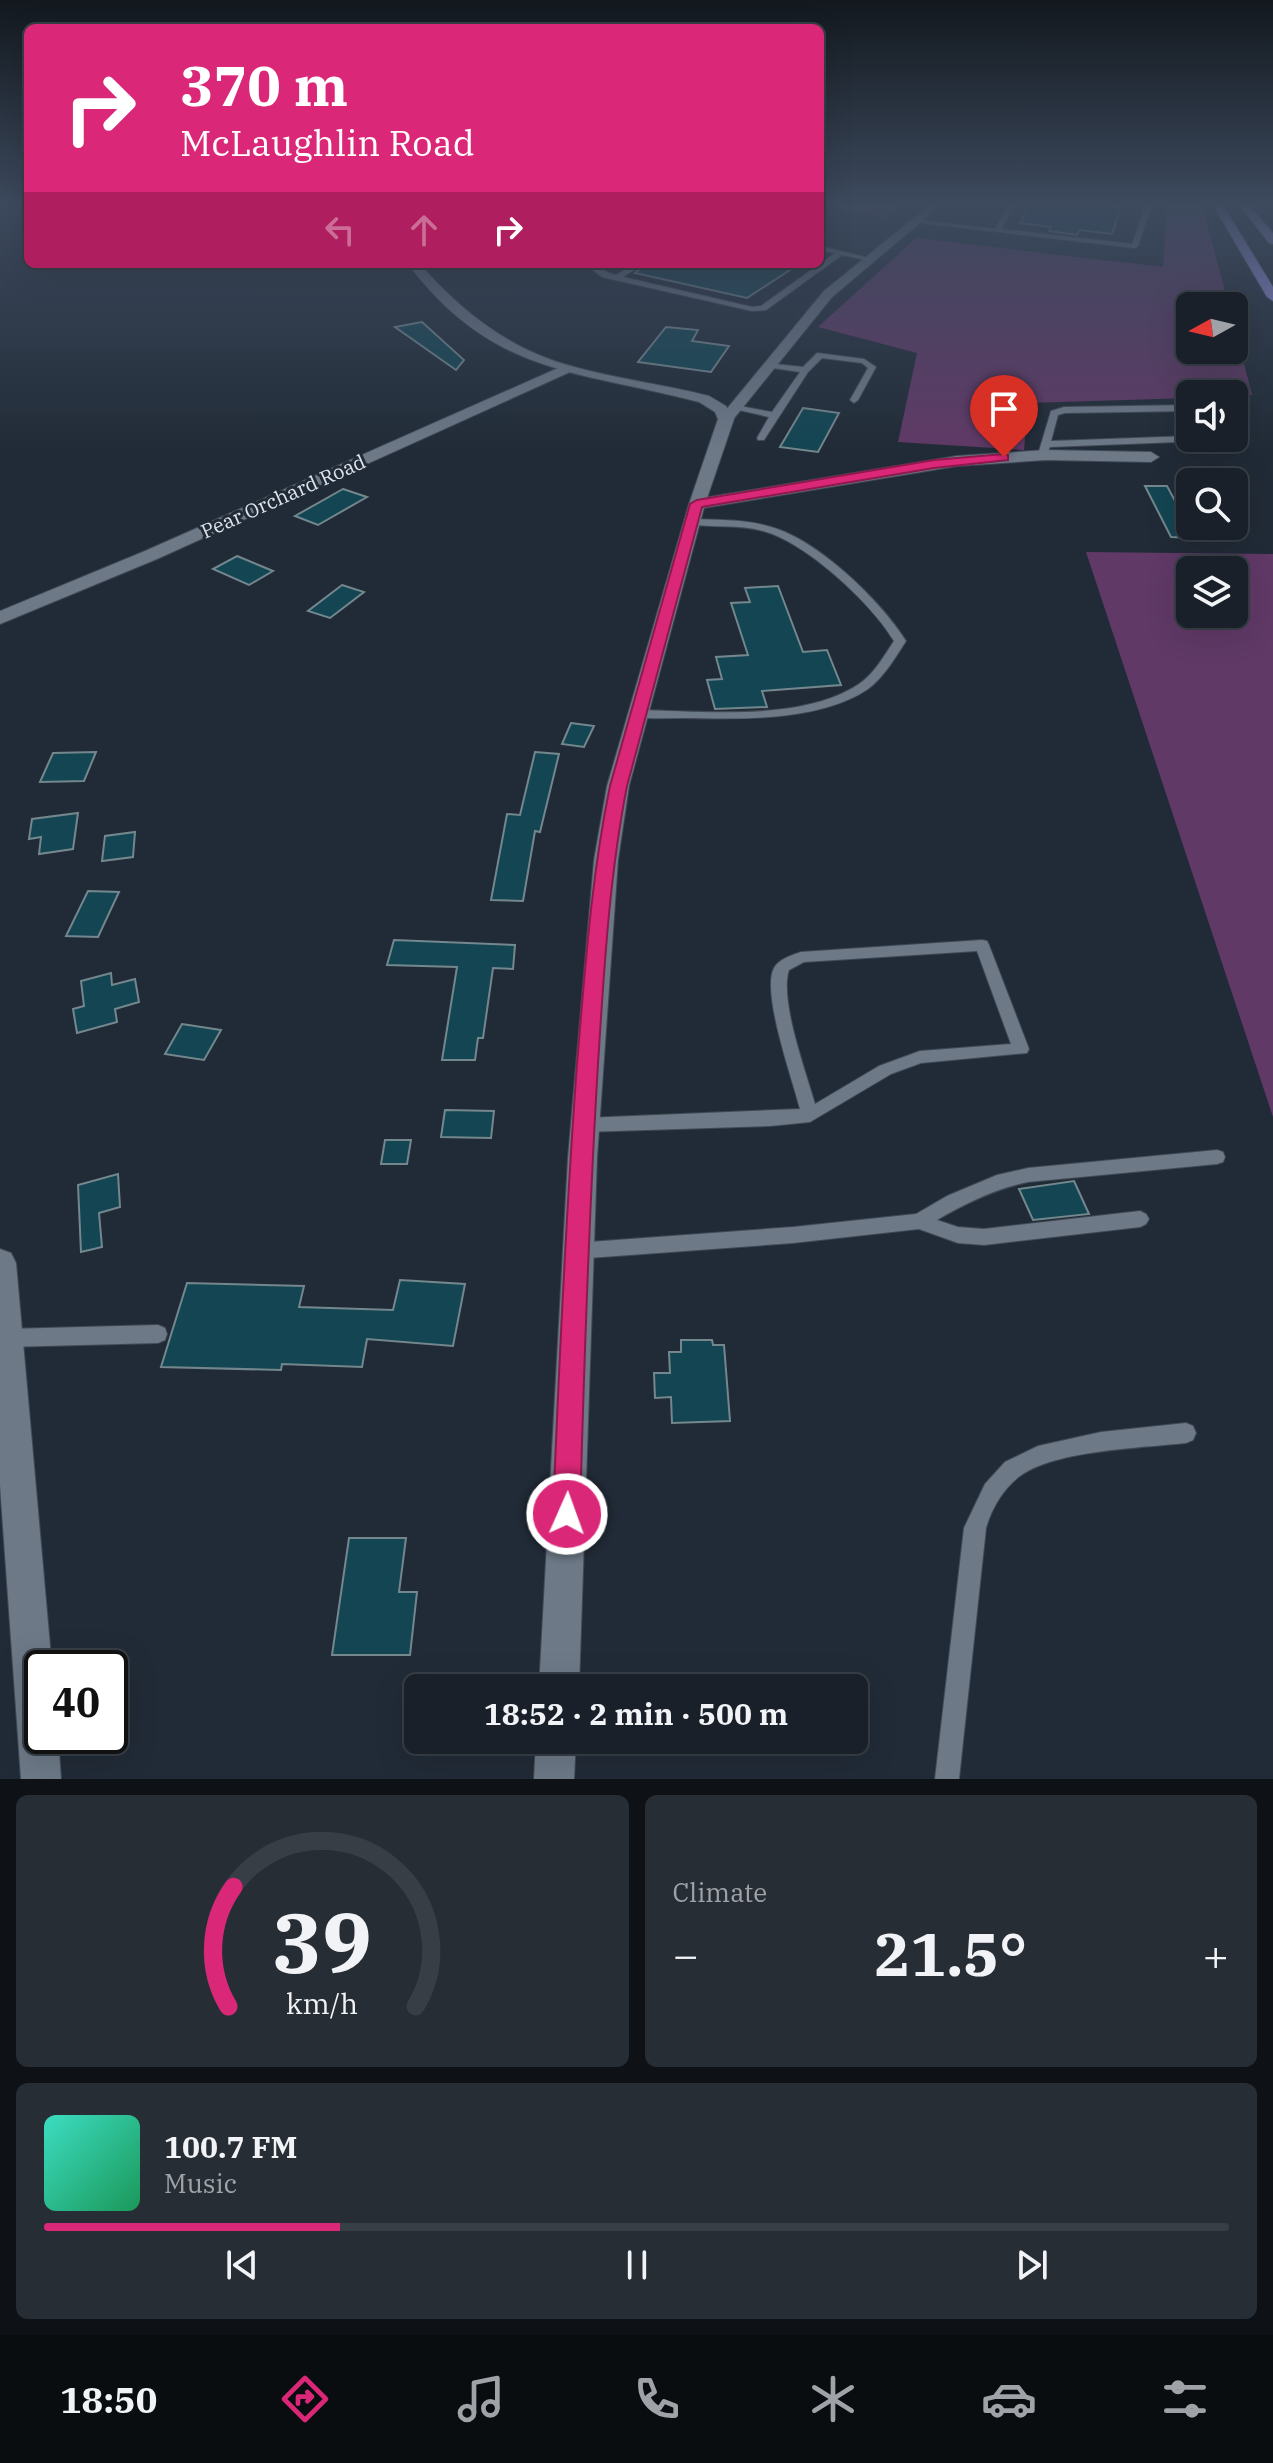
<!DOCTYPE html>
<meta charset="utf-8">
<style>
:root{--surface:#192029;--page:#262d35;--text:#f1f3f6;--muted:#9fa3a8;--line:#373e46;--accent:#db2777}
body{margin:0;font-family:"IBM Plex Serif",serif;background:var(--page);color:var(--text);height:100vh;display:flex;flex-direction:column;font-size:30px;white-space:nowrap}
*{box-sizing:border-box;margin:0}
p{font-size:26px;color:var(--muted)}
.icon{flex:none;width:44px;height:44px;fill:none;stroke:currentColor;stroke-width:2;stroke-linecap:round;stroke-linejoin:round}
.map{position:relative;height:1779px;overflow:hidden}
.panel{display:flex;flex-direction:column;gap:16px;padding:16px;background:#0e1217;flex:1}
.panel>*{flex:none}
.top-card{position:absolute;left:24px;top:24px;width:800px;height:244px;border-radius:12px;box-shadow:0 8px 32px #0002,0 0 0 2px var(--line);background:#db2777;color:#fff;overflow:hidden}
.needle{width:52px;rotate:262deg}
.buttons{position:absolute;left:1176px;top:292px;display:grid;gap:16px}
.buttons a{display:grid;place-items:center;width:72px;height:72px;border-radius:12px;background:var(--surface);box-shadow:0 8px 32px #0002,0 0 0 2px var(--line);font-size:40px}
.speed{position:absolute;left:24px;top:1650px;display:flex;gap:16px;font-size:40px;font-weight:700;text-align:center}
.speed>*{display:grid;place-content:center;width:104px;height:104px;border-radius:50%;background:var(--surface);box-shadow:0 8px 32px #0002,0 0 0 2px var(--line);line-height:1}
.speed .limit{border:4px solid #111;border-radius:12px;background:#fff;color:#111}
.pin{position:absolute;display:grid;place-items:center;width:68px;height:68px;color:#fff;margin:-82px -34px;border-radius:50% 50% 50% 0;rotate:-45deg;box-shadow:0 0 8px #0007}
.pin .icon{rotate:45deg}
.me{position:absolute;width:88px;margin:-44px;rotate:2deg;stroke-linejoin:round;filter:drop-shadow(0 0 6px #0008)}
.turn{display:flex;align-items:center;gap:28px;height:168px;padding:0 24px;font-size:36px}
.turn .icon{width:104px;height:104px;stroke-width:2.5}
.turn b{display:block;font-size:56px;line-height:68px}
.lanes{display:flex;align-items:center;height:76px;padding:0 24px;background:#0003;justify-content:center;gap:40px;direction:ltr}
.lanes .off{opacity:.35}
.big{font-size:60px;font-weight:800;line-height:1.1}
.panel .card{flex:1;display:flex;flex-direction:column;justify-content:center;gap:12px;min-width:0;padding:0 28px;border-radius:12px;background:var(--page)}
.panel .dial{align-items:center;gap:0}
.dial svg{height:208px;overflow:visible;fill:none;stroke:var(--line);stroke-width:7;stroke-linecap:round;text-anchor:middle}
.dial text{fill:var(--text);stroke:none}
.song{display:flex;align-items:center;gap:24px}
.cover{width:96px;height:96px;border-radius:12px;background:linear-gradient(135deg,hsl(170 70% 55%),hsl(150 70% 35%))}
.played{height:8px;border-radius:4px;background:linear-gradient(90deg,var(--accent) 25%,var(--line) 25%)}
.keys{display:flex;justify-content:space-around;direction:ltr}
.heat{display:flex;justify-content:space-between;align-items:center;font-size:44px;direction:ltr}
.panel .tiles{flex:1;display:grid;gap:16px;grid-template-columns:1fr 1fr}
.card:last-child{grid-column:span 2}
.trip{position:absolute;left:404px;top:1674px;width:464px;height:80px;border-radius:12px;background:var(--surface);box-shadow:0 8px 32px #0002,0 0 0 2px var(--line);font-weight:800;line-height:80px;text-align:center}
.tab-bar{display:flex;height:128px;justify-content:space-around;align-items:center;background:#0a0d10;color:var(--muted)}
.tab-bar .icon{width:56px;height:56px}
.tab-bar .active{color:var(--accent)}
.tab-bar b{font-size:36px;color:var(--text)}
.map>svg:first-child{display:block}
</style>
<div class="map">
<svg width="1273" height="1779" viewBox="0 0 1273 1779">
<rect width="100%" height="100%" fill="#212b37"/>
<!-- green -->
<g fill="#603966" fill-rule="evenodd">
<polygon points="820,205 905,205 885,218"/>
<polygon points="1167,205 1202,205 1229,306 1190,306 1190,350 1234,350 1234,325 1252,395 1190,394 1190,398 1028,403 1024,450 898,442 917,353 818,327 916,238 1163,267"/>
<path d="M 1086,552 L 1273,554 L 1273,1117 ZM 1190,570 L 1234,570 L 1234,614 L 1190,614 Z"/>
</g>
<!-- building -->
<g fill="#134552" stroke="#73878d" stroke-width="2">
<polygon points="1029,205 1096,205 1121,207 1112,234 1079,230 1077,235 1049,231 1051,227 1020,223"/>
<polygon points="646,264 799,264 747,298 635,273"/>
<polygon points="422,322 464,360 456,370 395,327"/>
<polygon points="666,327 698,330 692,341 729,346 711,372 638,362"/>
<polygon points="803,408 839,413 818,452 780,447"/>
<polygon points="1145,486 1167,486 1195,538 1171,537"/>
<polygon points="343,489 367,497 318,525 295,516"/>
<polygon points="237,556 273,571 249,585 213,569"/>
<polygon points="342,585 364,592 330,618 308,611"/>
<polygon points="778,586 803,652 827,650 841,685 762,691 767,707 715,709 707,680 722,679 716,657 748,655 731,603 750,602 745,588"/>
<polygon points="571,723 594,726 584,747 562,744"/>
<polygon points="96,752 84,781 40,782 53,753"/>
<polygon points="535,752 559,754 540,832 535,831 523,901 491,900 507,814 520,815"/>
<polygon points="78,813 73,849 39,854 41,837 29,839 32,819"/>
<polygon points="135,832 133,857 102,861 105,836"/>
<polygon points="88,891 119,892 98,937 66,936"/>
<polygon points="394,940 515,945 513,969 493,968 483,1038 478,1038 475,1060 442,1060 457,967 387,965"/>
<polygon points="111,973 112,985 135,979 139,1002 115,1009 117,1022 77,1033 73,1009 84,1006 81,981"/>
<polygon points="182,1024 221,1030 204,1060 165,1054"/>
<polygon points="445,1110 494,1111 491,1138 441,1137"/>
<polygon points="385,1140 411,1140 407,1164 381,1164"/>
<polygon points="118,1174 120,1207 99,1213 102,1247 81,1252 78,1185"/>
<polygon points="1074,1181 1089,1214 1033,1220 1019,1189"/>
<polygon points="400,1280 465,1284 453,1346 367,1339 362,1367 282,1364 281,1370 161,1367 187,1283 304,1286 299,1307 393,1310"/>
<polygon points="681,1340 712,1340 713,1345 724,1345 730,1421 672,1423 671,1397 655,1398 654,1373 670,1373 669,1352 681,1352"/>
<polygon points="349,1538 406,1538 399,1592 417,1592 410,1655 332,1655"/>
</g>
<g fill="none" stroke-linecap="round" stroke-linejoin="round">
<!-- lane casing -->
<g stroke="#414954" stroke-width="2">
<g id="lane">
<polygon points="1009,205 1015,205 1001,229 1132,244 1146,205 1152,205 1138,246 1135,248 912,222 915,220 995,229"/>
<path d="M 820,246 L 873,259 L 870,261 L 842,255 L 766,310 L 752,311 L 602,277 L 585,264 C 597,264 605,273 616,275 L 634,264 L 643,264 L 623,277 L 752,307 L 761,306 L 835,253 L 820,250 Z"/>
<polygon points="817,353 864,359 876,367 858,400 854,403 850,400 868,368 862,363 822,358 808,372 764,440 758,440 757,438 769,417 730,408 734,405 772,412 800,372 766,367 766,363 803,367"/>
<polygon points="1190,405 1190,411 1065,413 1058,415 1051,441 1190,436 1230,438 1229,440 1050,447 1047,453 1039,451 1051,411 1064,407"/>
<polygon points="1234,416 1244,426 1237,437 1234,438"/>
<path d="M 692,519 C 719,520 746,519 771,527 C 818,540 880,600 906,641 C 895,658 884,677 868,689 C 819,722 739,719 683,718 C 667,718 649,719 634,717 L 632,714 L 638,710 C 704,711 802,722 859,684 C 874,674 884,656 894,641 C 871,603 807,543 763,531 C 738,524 713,528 688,524 L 688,520 Z"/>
<path d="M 982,940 L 987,941 L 989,945 L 1029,1049 L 1027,1053 L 921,1063 L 891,1074 L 810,1122 L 770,1126 L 584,1132 L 578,1130 L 576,1125 L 578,1120 L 584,1118 L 800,1109 C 793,1081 761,992 774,968 C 779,959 792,955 801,952 ZM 977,951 L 1011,1044 L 920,1051 L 879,1066 L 815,1104 C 806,1072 779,1000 789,970 L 804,962 Z"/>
<path d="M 1217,1150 L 1223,1152 L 1225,1157 L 1223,1162 L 1217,1164 L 1028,1182 C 995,1189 966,1203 937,1220 L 958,1227 L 984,1229 L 1140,1211 L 1146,1214 L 1149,1219 L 1146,1224 L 1140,1227 L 984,1245 L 958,1243 L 919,1229 L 793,1243 L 575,1259 L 569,1257 L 566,1251 L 569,1245 L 575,1243 L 793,1227 L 916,1214 L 947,1196 L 997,1175 L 1028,1168 Z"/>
<polygon points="158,1325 165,1328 167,1334 165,1340 158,1343 7,1347 0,1344 0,1332 7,1329"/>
<path d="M 1186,1423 L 1193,1426 L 1196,1433 L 1193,1440 L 1186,1443 C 1141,1448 1056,1450 1020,1476 C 1003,1489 992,1508 986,1528 L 959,1779 L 935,1779 L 964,1528 L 985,1484 L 1005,1462 L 1038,1446 L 1101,1432 Z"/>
</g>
</g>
<!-- street casing -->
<g stroke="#414954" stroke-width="2">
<g id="street">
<polygon points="930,205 941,205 832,297 731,422 721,422 721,416 824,291"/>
<polygon points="565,365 572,369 570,372 157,559 0,624 0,611 145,551"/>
<polygon points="1046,450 1151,452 1159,457 1151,462 1046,460 957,466 697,509 689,504 697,499 957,456"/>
<polygon points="0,1249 11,1253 16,1263 52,1668 42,1668 42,1736 58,1736 61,1779 21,1779 0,1485"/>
</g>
</g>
<!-- secondary casing -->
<g stroke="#414954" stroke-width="2">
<g id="secondary">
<path d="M 408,264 L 420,264 C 460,311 511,350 571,366 C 616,379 663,384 709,396 L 726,406 L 734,419 L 705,504 L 629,786 L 618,860 L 597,1158 L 579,1688 L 539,1688 L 568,1158 L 594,860 L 607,786 L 689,504 L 718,419 L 715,412 L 699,402 C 577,370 493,376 408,264 Z"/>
<polygon points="536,1740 576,1740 574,1779 534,1779"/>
</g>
</g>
<!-- highway casing -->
<g stroke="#414954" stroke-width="2">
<g id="highway">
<polygon points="1213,205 1223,205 1273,287 1273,301 1267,297"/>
<polygon points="1239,205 1249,205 1273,233 1273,244 1269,243"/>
</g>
</g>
<!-- lane -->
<use href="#lane" fill="#6d7987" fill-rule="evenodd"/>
<!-- street -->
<use href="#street" fill="#6d7987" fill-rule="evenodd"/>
<!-- secondary -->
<use href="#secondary" fill="#6d7987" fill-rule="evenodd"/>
<!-- highway -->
<use href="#highway" fill="#9d95e9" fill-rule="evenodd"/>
</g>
<!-- sky -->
<linearGradient id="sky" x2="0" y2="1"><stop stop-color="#12181e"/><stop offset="0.45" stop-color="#3d4a5e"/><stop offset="1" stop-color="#3d4a5e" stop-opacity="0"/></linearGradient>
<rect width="1273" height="454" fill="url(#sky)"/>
<!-- route -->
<path fill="#db2777" stroke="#8e194d" stroke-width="2" d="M 1004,454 L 1008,455 L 1008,460 L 934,468 L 702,507 L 627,786 C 609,878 604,971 598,1064 C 589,1214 584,1364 580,1514 L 576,1524 L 567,1528 L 557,1524 L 553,1514 C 559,1364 566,1214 577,1064 C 585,971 591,878 610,786 L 690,504 L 697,500 L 934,460 Z"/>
<g text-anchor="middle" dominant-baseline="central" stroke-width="6" stroke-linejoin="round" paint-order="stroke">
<!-- far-street labels -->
<g font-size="20" fill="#dee4ec" stroke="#212b37">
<text transform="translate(283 496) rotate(-24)">Pear Orchard Road</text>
</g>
</g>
</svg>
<div class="buttons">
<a><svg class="needle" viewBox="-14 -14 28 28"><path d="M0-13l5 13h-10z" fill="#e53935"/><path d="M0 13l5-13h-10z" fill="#9fa3a8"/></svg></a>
<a><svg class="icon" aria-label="sound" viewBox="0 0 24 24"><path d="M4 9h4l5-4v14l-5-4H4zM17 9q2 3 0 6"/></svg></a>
<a><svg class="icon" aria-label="search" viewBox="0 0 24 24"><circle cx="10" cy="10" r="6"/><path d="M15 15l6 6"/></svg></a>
<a><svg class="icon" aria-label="layers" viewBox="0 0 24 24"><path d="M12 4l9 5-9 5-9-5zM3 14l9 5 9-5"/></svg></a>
</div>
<div class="speed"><div class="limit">40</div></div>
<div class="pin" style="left:1004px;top:457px;background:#d93025"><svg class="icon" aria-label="arrive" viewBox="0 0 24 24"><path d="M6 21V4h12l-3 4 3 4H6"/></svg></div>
<svg class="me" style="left:567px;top:1514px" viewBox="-20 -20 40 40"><circle r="17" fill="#db2777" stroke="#fff" stroke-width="3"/><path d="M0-11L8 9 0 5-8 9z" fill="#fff"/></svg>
<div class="trip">18:52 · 2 min · 500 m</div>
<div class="top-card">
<div class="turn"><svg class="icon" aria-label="right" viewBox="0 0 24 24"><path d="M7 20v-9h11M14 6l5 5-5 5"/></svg><div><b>370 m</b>McLaughlin Road</div></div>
<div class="lanes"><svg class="icon off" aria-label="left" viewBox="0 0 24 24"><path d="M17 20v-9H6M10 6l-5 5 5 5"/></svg><svg class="icon off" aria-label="ahead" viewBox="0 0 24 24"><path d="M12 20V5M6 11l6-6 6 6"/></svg><svg class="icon" aria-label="right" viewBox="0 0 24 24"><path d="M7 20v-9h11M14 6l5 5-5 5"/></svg></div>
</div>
</div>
<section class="panel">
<div class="tiles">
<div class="card dial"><svg viewBox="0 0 100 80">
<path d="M14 69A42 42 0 1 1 86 69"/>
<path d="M14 69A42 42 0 0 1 16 23" stroke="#db2777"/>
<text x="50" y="56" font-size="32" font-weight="700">39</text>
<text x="50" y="72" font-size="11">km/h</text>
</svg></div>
<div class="card"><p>Climate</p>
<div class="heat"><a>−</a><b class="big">21.5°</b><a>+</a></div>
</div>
<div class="card">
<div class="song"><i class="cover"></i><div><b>100.7 FM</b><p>Music</p></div></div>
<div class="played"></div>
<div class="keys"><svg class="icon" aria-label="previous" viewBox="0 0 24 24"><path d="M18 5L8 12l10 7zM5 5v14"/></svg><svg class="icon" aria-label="pause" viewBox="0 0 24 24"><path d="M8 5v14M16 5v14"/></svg><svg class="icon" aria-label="next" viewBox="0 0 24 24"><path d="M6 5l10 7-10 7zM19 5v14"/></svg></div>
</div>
</div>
</section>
<nav class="tab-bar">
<b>18:50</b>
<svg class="icon active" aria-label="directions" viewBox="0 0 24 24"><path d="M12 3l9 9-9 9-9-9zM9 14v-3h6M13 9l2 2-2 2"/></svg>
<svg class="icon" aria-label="music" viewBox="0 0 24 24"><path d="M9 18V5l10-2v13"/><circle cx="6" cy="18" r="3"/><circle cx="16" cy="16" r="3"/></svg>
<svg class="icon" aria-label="phone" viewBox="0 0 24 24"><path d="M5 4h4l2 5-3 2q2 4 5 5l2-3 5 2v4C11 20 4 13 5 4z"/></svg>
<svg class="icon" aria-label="climate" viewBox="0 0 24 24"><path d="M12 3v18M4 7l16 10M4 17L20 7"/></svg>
<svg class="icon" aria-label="car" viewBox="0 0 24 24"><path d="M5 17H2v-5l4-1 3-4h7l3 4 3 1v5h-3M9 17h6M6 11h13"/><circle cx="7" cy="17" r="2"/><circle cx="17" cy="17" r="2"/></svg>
<svg class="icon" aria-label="filters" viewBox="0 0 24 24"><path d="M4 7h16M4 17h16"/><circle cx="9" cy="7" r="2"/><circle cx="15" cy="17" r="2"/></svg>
</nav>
